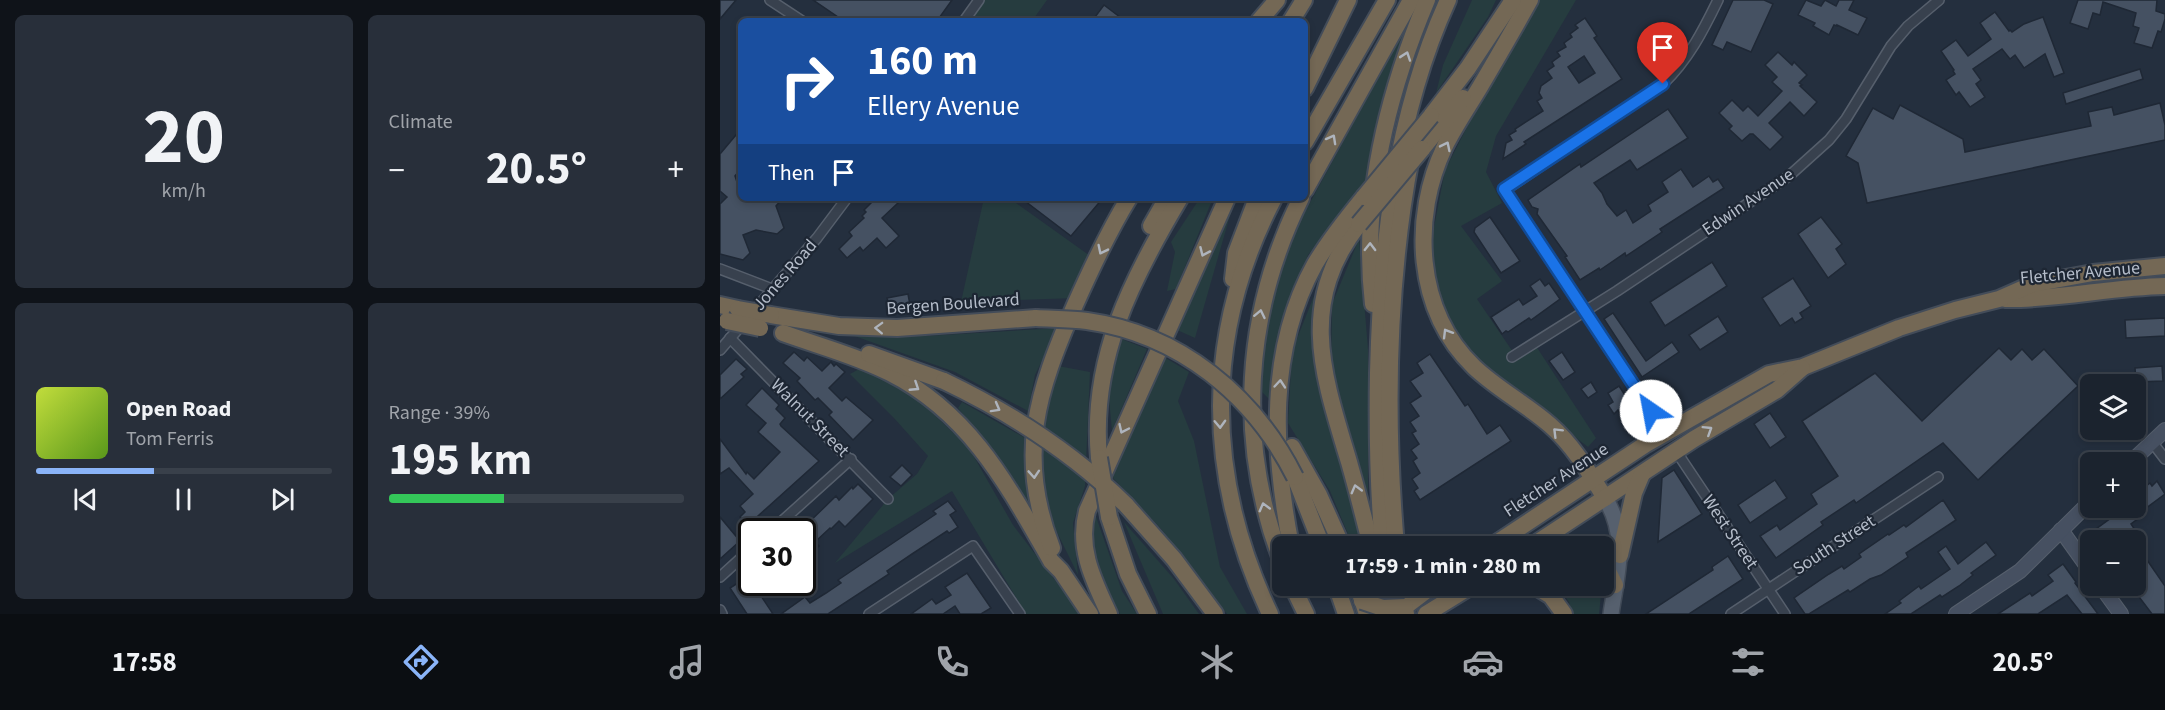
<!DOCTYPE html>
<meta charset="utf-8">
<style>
:root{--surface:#1b232e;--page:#282f3a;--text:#f1f3f6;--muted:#a0a4aa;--line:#39404a;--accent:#8ab4f8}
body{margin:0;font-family:"Source Sans 3",sans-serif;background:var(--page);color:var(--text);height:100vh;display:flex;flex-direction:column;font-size:22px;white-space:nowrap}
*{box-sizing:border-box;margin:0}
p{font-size:20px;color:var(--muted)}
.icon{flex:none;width:33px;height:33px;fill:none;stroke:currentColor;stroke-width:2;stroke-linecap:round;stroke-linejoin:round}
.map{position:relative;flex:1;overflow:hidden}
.panel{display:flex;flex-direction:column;gap:15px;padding:15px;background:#0f1319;width:720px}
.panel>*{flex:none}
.banner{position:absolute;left:18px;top:18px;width:570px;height:183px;border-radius:9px;box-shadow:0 3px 9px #0003,0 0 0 2px var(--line);background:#1a4fa0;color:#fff;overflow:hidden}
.buttons{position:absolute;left:1360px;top:374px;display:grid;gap:12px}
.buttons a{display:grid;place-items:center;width:66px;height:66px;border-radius:9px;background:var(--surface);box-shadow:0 3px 9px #0003,0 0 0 2px var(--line);font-size:30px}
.speed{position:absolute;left:18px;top:518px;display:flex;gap:12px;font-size:30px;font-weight:700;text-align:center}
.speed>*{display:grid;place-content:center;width:78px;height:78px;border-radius:50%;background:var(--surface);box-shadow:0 3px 9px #0003,0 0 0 2px var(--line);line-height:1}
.speed .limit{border:3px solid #111;border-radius:9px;background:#fff;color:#111}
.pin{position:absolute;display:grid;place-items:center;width:51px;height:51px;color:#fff;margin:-62px -26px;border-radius:50% 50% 50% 0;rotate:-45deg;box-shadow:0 0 6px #0007}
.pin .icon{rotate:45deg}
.me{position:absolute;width:66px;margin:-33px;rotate:327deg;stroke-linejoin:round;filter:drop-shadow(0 0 4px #0008)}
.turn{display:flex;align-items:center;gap:21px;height:126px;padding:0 30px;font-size:27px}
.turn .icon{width:78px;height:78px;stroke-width:2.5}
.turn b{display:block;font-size:42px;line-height:51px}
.then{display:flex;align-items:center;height:57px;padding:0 30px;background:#0003;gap:12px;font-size:22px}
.big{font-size:45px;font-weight:700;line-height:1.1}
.panel .widget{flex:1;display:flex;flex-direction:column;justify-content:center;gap:9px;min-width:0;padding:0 21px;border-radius:9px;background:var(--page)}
.panel .dial{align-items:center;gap:0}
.dial b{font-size:78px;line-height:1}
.song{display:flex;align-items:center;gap:18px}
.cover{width:72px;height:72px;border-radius:9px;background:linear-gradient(135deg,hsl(70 70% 55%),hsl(90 70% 35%))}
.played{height:6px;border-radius:3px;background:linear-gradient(90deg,var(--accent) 40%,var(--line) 40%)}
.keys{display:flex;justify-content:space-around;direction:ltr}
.heat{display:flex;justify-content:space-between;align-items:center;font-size:33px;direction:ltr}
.charge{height:9px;border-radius:4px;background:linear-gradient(90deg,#34c759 39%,var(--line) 0)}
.panel .tiles{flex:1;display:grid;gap:15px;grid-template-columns:repeat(2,1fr)}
.trip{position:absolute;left:552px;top:536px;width:342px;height:60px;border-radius:9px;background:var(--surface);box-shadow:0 3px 9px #0003,0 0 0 2px var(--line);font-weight:700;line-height:60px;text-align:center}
.dock{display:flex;height:96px;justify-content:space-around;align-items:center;background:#0b0e12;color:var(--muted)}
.dock .icon{width:42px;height:42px}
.dock .on{color:var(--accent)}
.dock b{font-size:27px;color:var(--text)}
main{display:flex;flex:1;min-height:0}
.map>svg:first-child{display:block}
</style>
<main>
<section class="panel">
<div class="tiles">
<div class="widget dial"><b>20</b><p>km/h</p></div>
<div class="widget"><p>Climate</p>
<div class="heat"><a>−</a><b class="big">20.5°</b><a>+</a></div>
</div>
<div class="widget">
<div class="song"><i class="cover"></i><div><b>Open Road</b><p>Tom Ferris</p></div></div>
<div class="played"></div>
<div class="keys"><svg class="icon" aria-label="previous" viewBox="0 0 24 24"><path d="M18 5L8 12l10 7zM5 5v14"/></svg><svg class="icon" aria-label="pause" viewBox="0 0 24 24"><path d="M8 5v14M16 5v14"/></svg><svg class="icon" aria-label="next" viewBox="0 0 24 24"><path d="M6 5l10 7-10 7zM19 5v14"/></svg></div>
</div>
<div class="widget"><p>Range · 39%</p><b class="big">195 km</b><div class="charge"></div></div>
</div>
</section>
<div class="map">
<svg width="1445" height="614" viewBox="0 0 1445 614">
<rect width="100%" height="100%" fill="#242f3e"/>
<!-- green -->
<g fill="#263c3f">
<polygon points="259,0 327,0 312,21 244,21"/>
<polygon points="752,0 776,0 768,17 716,93 723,65"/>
<polygon points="818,0 856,0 776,136 766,172 782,203 741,226 782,281 757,299 795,355 814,343 876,438 868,447 762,365 724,318 710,248 725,170 765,92"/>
<polygon points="691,17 668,91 653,173 588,255 560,330 550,400 539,389 552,292 580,221"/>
<polygon points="264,198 289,198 373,258 356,298 241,302"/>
<polygon points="480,198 493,198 456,289 447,291 455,252 451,242"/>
<polygon points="515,198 475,338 455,329"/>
<polygon points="639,239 648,349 648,494 611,368 612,304"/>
<polygon points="594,296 598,378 623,466 642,546 633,546 610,491 568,423 572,351"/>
<polygon points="338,328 315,375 308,411 235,372 129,334 206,336"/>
<polygon points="399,338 427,349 392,431 388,389"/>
<polygon points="444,357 469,372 458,401 474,441 500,567 527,614 507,614 441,529 393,478 400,452"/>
<polygon points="338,366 370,372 365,486 353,523 358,575 330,518 320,450 322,422"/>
<polygon points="141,368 199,400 249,448 293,525 361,614 306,614 232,491 115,563 168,499 197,474 208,456 174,418 130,374"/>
<polygon points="242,402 307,439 309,508 272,450 238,408"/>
<polygon points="373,508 402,591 417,614 400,614 379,576 370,536"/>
<polygon points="404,522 454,579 479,614 443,614"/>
<polygon points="837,585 882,585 879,614 852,614 849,602"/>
</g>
<!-- building -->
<g fill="#455162" stroke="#1f2835" stroke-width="1.5" fill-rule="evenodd">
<polygon points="0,0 16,0 0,19"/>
<polygon points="93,0 232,0 217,21 124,21"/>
<polygon points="1013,0 1044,0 1053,4 1031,52 1007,42 1003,50 992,45"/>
<polygon points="1086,0 1101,6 1105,0 1116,6 1119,0 1134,0 1129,10 1147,18 1138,35 1117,25 1117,26 1114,25 1109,35 1093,26 1095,23 1078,15"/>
<polygon points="1358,0 1437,0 1436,11 1445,14 1445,19 1441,32 1438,31 1432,48 1414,43 1419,28 1413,26 1416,13 1383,2 1380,15 1373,13 1368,29 1350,23"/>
<polygon points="384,5 405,21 372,21"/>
<polygon points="1275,12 1289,31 1290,30 1292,32 1304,24 1323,17 1344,73 1334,77 1325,54 1304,68 1295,55 1290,59 1282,49 1253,69 1261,80 1256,84 1265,97 1250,107 1239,92 1236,95 1226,80 1235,74 1233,71 1234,70 1221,51 1236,40 1248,56 1271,39 1260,23"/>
<path d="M 865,18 L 877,36 L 874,38 L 902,79 L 804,142 L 806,144 L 783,159 L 786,143 L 792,140 L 789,135 L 796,131 L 795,129 L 823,111 L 817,101 L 822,98 L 819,93 L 821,86 L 832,78 L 827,71 L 834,66 L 832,62 L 840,56 L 837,52 L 846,47 L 844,43 L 852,37 L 850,34 L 858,28 L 855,25 ZM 864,56 L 875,73 L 859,83 L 848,67 Z"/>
<polygon points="1058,52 1072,65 1074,62 1087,75 1079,83 1082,85 1080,86 1097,102 1084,116 1070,102 1049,123 1063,137 1050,150 1033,134 1030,134 1022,141 1009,129 1012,126 999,113 1012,100 1023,111 1028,106 1038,116 1062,91 1052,82 1057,77 1045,65"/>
<polygon points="1420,69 1423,79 1346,104 1343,93"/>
<polygon points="1440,103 1445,125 1445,140 1147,203 1138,163 1126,156 1153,108 1173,119 1180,105 1243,139 1245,152 1371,126 1368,112 1392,107 1394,115"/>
<polygon points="948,109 968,138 917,170 910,160 874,183 882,193 887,204 897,216 906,210 913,223 931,211 928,205 948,192 942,182 961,169 973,187 989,176 993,182 998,179 1004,188 940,229 942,232 906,256 905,253 880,270 879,268 860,280 845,257 847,256 817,214 818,209 812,207 808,200 860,164 861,167"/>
<polygon points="21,129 21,169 15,176 19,188 21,188 21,198 63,198 56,206 64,228 57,234 36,230 23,235 30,253 23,260 0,254 0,204 7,197 0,191 0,154"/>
<polygon points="156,198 175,198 179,202 162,218 179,236 166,248 157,238 143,251 140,247 127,258 119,249 132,236 129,232 144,218 142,216 146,212 144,210"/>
<polygon points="301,198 383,198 351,236"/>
<polygon points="770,217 800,261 781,273 754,232 755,228"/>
<polygon points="1101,217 1122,244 1116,249 1126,264 1108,278 1078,234"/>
<polygon points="992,262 1007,286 945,326 930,302"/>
<polygon points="1073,278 1091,306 1080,313 1083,318 1075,323 1072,318 1060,326 1042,298"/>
<polygon points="820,279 825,286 829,283 840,299 811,320 809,318 788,332 786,331 782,334 771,317 799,299 803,305 817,296 810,286"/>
<polygon points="188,294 190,305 170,309 167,298"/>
<polygon points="893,313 926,361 952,342 959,352 922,377 884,319"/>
<polygon points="998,316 1008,332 980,350 969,335"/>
<polygon points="1445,318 1445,336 1406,338 1405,320"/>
<polygon points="1279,348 1291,360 1302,349 1312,360 1324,349 1358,386 1258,480 1223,443 1136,503 1134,500 1101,522 1103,525 1056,558 1040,536 1057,525 1060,530 1097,504 1091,494 1118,476 1082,421 1155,373 1202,421"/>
<polygon points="74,352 84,361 87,357 102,371 111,362 114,366 116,364 125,372 109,388 122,401 126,397 153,420 133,440 109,415 112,412 98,398 95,400 77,381 80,378 63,363"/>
<polygon points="842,352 855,372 843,380 829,361"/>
<polygon points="710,354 745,406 748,404 767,434 780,425 791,441 700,500 694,491 698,488 692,479 700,473 693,461 697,458 691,450 699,444 692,433 696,431 690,422 699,416 690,403 701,396 690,381 703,373 697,363"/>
<polygon points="16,359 27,369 21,374 24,377 0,399 0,375"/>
<polygon points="1442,366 1443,381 1416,382 1415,368"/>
<polygon points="871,382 877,392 868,398 861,389"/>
<polygon points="899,386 916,412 904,420 898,410 894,414 888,405 893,402 888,393"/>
<polygon points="42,388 59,405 56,409 65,418 60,424 61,426 99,461 28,525 20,517 25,512 20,506 33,494 9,468 0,474 0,439 26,474 27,472 34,479 60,452 38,432 46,423 26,405"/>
<polygon points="1050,413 1066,437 1050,448 1034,424"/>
<polygon points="182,465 192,475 181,486 170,477"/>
<polygon points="954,470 982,514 938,542 942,478"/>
<polygon points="1055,480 1067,498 1030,523 1018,505"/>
<polygon points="1437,481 1445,494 1425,509 1427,512 1411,524 1415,530 1402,540 1378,540 1372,532 1406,507 1416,507 1416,494 1430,483 1432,486"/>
<polygon points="138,484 153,499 125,527 119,521 111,529 110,528 95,542 99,546 91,553 82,544 82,529 116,496 119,500 132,487 133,489"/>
<polygon points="1223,500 1236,520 1186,553 1188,557 1161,575 1150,579 1130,592 1128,590 1089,614 1085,614 1074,598 1109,574 1122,566 1124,569 1141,557 1139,554 1168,534 1169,535 1184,525 1186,527"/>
<polygon points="228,501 236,511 230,515 238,527 229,533 227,531 192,554 167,571 169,574 108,614 61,614 85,597 90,603 106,593 121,583 118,580 216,514 213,511"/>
<polygon points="0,517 20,541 0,559"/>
<polygon points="1266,542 1276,555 1251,573 1253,575 1239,586 1222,597 1220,595 1191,614 1165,614 1181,603 1179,601 1199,586 1201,589 1230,569 1218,552 1226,546 1238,564"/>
<polygon points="1416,544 1445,586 1445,614 1432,614 1410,585 1416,585"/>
<polygon points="1008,556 1023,579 969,614 926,614 993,570 992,567"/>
<polygon points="1343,564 1356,582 1355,583 1378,614 1362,614 1347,595 1318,614 1278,614 1310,593 1312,596 1333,581 1328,575"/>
<polygon points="247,573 271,608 261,614 240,614 235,606 223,614 191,614 212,599 216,604 231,595 225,587"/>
<polygon points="27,577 31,581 53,614 27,614 10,588"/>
</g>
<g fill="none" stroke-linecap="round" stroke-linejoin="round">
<!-- street casing -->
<g stroke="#565f6c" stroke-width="12">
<g id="street">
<polyline points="50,0 82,21"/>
<polyline points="244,21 259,0"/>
<polyline points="0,269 52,289"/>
<polyline points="10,338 168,499"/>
<polyline points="0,350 97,238 127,198"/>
<polyline points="792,357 897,291 1069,176 1109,140 1126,119 1171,46 1188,26 1219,0"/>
<path d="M 946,433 L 785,190 L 943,84 C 968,60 983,31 998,0"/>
<polyline points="1432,442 1445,459"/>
<polyline points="956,451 1065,614"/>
<polyline points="51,531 131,459"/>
<polyline points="0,577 32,548"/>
<polyline points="0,610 2,614"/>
<polyline points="149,614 253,546 300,614"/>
<polyline points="1011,614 1218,477"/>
</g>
</g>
<!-- secondary casing -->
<g stroke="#565f6c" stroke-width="16">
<g id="secondary">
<polyline points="1411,462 1445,430"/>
<polyline points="1341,530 1371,572"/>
<polyline points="1380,585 1401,614"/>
<polyline points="1236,614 1300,571 1371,501"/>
</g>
</g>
<!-- primary casing -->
<g stroke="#414a57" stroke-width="18">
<path id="primary" d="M 885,498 C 909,537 897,572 891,614"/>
</g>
<!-- highway casing -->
<g stroke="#434c59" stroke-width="20">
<g id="highway">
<path d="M 810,0 C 794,29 777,58 760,87 C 748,107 735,126 725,146 C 691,217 695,310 754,367 C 777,389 806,404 830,425 C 853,445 869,472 885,498"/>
<polyline points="539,21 557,0"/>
<polyline points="571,21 584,0"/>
<polyline points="585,88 628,0"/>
<polyline points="711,116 748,68 793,0"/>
<polyline points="585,142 667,0"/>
<polyline points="702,149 743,98"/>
<polyline points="585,190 691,0"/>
<path d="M 639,224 C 577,303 603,375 629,462 C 637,490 644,518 651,546"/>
<polyline points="431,226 447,198"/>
<polyline points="513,279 516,253 537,198"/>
<path d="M 1285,299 C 1338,300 1391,287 1445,286"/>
<path d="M 653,304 C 641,201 667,95 707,0"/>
<polyline points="0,305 18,309"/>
<polyline points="51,315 119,326 177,328 316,318"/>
<path d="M 63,333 C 99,346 137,356 170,373 C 251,414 288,486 331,561 L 341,571 L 370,614"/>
<polyline points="149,354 224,381"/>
<polyline points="572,447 599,495 622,546"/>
<path d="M 379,458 C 370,360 411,280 460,198"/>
<polyline points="575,477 602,546"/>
<polyline points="406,505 454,559 495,614"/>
<polyline points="389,517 408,574 428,614"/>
<path d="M 571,546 C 553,453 547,350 595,264 C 609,240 626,219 644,197"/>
<path d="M 663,546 C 658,489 657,431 658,373 C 661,247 675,116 728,0"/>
<path d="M 676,546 C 665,417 667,284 691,157"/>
<polyline points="772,546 926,444 1049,374 1083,367 1179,328 1235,310 1279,299 1313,284 1373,273 1445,266"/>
<polyline points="812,546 974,439 1057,390 1082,368"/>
<path d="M 332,548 C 296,455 317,392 355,305 C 371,269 388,232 409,198"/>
<polyline points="900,555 914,493 922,474"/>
<path d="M 562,562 C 516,442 524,313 581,198"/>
<polyline points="884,563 895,585"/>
<polyline points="572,585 586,614"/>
<polyline points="616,585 626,614"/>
<polyline points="637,585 647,614"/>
<polyline points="659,585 669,614"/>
<polyline points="680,585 686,614"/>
<polyline points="813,585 831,596 844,614"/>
<polyline points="685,607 714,585"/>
<path d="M 389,614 C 374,581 357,549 367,511 L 507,198"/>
<path d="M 550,614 C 485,476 483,334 554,198"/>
<polyline points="706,614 753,585"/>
</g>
</g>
<!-- street -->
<use href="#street" stroke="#38414e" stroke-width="9"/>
<!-- secondary -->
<use href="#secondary" stroke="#465061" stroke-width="14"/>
<!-- primary -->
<use href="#primary" stroke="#56606e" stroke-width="15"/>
<!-- highway -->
<use href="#highway" stroke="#746855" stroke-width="16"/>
<!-- highway-bridge casing -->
<g stroke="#434c59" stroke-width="20" stroke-linecap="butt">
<g id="highway-bridge">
<polyline points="644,197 711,116"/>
<polyline points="639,224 702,149"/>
<polyline points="18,309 51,315"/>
<path d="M 316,318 C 333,319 350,319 367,321 C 459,334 534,395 575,477"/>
<polyline points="7,321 40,328"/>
<path d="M 224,381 C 291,413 353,453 406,505"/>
<polyline points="379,458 389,517"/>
<polyline points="642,601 663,608 685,607"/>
</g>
</g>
<!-- highway-bridge -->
<use href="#highway-bridge" stroke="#746855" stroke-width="16"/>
</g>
<!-- one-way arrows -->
<defs><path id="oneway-chevron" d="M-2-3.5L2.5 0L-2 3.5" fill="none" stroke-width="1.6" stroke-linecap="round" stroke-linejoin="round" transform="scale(1.5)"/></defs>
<g stroke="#aeb4bd">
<use href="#oneway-chevron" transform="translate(686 56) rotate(-71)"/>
<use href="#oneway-chevron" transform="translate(612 139) rotate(-61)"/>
<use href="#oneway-chevron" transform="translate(726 146) rotate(-64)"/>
<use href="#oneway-chevron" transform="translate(650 247) rotate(-89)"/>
<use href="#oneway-chevron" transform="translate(382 250) rotate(116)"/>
<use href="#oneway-chevron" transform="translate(484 252) rotate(114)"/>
<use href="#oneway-chevron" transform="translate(540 314) rotate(-78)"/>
<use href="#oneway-chevron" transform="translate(159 328) rotate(-178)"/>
<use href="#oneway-chevron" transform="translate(727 333) rotate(-121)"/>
<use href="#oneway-chevron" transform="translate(560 384) rotate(-85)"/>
<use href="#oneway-chevron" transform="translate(195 387) rotate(33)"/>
<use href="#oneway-chevron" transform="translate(276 408) rotate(29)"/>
<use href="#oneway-chevron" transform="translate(500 424) rotate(88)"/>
<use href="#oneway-chevron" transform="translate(403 429) rotate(115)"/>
<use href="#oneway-chevron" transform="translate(988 430) rotate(-32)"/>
<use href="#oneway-chevron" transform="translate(837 432) rotate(-135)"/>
<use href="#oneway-chevron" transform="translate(314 474) rotate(86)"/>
<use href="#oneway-chevron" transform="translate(636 489) rotate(-105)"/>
<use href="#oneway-chevron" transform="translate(544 507) rotate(-105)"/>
</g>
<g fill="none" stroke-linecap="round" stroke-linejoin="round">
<!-- route casing -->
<g stroke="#114b97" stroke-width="15">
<polyline id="route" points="931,411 784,189 943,84"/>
</g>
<!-- route -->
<use href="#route" stroke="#1a73e8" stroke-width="10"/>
</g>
<g text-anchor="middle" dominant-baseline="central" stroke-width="4.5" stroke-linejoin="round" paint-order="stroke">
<!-- street labels -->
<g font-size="18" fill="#b4bcc9" stroke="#1d2633">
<text transform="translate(1028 202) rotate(-34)">Edwin Avenue</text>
<text transform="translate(1360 273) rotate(-5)">Fletcher Avenue</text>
<text transform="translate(65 275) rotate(-49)">Jones Road</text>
<text transform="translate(233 304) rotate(-4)">Bergen Boulevard</text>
<text transform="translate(90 418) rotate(45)">Walnut Street</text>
<text transform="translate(836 480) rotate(-33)">Fletcher Avenue</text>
<text transform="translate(1010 532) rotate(56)">West Street</text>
<text transform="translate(1114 545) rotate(-33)">South Street</text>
</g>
</g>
</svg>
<div class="buttons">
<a><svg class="icon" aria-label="layers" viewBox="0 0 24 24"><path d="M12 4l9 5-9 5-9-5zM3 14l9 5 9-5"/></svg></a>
<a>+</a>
<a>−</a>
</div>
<div class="speed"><div class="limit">30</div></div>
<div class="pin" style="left:943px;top:84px;background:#d93025"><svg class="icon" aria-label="arrive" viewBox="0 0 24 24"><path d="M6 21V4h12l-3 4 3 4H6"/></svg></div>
<svg class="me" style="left:931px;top:411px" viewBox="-20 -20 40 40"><circle r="19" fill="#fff"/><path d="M0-13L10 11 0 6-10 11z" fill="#1a73e8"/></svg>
<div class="trip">17:59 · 1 min · 280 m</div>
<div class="banner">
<div class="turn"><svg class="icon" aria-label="right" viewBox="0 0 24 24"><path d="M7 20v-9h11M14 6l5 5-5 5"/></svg><div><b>160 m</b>Ellery Avenue</div></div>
<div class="then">Then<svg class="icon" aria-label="arrive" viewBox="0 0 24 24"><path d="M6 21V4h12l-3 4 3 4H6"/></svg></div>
</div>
</div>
</main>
<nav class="dock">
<b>17:58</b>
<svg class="icon on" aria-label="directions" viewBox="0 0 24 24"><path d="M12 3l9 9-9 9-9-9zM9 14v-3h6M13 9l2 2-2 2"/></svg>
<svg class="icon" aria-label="music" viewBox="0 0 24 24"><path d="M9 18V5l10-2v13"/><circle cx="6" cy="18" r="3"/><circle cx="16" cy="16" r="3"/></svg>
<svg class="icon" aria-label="phone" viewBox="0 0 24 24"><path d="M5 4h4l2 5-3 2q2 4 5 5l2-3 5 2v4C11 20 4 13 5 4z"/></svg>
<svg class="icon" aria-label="climate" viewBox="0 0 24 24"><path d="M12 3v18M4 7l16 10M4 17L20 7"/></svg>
<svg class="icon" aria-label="car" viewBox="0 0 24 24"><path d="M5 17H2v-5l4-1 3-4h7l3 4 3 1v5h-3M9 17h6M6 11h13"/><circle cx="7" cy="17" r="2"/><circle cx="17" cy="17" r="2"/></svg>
<svg class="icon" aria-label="filters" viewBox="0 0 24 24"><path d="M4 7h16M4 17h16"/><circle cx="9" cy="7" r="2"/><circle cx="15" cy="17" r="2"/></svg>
<b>20.5°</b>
</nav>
